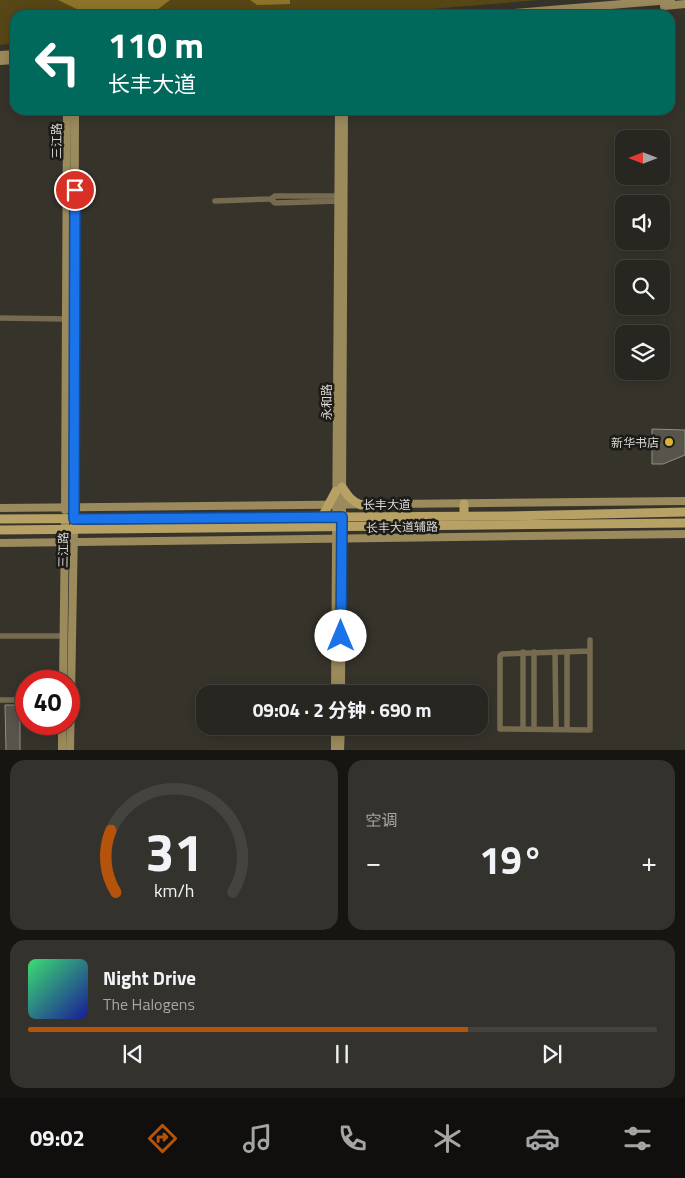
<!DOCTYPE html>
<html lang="zh">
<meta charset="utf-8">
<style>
:root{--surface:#282620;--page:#34322d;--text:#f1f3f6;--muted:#a5a5a5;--line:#44433e;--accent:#b45309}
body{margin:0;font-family:"Titillium Web","Noto Sans SC",sans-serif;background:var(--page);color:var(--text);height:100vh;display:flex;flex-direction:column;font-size:19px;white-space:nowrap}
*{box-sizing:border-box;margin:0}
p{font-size:16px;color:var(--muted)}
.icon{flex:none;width:28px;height:28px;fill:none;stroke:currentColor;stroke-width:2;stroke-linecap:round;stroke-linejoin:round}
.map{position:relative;height:750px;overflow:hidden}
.details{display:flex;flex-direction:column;gap:10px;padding:10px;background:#161512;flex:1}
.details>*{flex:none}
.top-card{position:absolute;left:10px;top:10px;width:665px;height:105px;border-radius:15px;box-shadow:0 2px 12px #0003,0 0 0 1px var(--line);background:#00695c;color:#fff;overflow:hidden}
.needle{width:32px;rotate:270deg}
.buttons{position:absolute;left:615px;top:130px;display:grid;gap:10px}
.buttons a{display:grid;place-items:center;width:55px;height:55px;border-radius:10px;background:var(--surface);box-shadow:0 2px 12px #0003,0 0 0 1px var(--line);font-size:25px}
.speed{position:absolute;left:15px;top:670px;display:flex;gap:10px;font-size:25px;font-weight:700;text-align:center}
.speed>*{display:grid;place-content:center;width:65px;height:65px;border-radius:50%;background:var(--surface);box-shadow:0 2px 12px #0003,0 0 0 1px var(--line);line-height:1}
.speed .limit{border:8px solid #d22;background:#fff;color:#111}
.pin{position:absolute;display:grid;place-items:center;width:42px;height:42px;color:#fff;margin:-21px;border:2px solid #fff;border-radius:50%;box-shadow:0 1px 5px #0007}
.me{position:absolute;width:55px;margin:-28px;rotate:0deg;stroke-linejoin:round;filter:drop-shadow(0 0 4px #0008)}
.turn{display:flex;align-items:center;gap:18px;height:105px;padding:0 15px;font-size:22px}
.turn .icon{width:65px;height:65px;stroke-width:2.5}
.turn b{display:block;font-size:35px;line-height:42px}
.big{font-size:38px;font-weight:700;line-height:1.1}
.details .card{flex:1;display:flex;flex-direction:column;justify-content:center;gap:8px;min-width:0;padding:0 18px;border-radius:15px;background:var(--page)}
.details .dial{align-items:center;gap:0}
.dial svg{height:130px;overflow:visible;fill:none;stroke:var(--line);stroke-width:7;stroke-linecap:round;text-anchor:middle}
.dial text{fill:var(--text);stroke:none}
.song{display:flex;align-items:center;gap:15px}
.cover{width:60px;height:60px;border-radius:8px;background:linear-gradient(135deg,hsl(140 70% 55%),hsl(240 70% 35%))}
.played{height:5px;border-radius:2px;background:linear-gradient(90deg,var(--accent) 70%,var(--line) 70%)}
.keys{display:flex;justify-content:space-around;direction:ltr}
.heat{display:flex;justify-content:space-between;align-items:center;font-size:28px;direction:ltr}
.details .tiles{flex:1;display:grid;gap:10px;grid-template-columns:1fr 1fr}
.card:last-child{grid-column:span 2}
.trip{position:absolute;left:196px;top:685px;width:292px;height:50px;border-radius:15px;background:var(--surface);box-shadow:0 2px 12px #0003,0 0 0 1px var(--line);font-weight:700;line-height:50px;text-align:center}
.tab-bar{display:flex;height:80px;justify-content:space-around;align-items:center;background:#100f0d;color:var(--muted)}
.tab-bar .icon{width:35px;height:35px}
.tab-bar .selected{color:var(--accent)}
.tab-bar b{font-size:22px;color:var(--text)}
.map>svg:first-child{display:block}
</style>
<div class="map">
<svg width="685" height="751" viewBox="0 0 685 751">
<rect width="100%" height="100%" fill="#36332b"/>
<!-- green -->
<polygon fill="#584716" points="0,0 539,0 358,15 15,15 15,43 0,45"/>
<!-- water -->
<g fill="#8e7429">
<polygon points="58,0 170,0 157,10 87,14"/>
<polygon points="250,0 290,0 290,4 257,5"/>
</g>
<!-- building -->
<g fill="#57544b" stroke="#928f85">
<polygon points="652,429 685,430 685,455 663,464 652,464"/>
<polygon points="5,705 20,705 20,751 6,751"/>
</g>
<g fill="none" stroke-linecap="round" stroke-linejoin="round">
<!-- street -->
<g stroke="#766b4f" stroke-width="5.5">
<polyline points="271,199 275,203 340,201"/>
<polyline points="215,201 271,199 275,196 338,196 342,198"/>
<polyline points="0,318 66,319"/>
<polyline points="0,636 64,636"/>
<polyline points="590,640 590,730 500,729 500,656 502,654 590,651"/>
<polyline points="534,652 534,729"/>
<polyline points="555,652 556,729"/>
<polyline points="0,700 26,700"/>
<polyline points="523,729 523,652"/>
<polyline points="567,729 567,652"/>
</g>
<!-- secondary -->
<g stroke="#9b8a5c" stroke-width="8">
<polyline points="664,6 685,4"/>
<polyline points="489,15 671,0"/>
<polyline points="0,55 15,54"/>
<polyline points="0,61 15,60"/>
<polyline points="0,508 685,501"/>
<polyline points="65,510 67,110"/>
<polyline points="0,543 685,534"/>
<polyline points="63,681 65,524"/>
<polyline points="335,694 339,110"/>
<polyline points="341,694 344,110"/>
<polyline points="62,751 62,724"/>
<polyline points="70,751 74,529 75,110"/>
<polyline points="335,751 335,726"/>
<polyline points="340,751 341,726"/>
</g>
<!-- primary -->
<g stroke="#b7a165" stroke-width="9">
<path d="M 342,487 C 347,495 351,501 361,505"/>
<polyline points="464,504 464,516"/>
<polyline points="322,517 336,491"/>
<polyline points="0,519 507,516 685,512"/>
<polyline points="0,530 685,523"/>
</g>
</g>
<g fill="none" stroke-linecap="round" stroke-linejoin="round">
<!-- route casing -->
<g stroke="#114b97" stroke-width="12">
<polyline id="route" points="75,190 74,519 342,517 341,636"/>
</g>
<!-- route -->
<use href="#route" stroke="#1a73e8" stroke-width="9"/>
</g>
<!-- markers -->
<circle fill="#dbb233" stroke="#1d1b17" stroke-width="2" cx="669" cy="442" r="5"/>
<g text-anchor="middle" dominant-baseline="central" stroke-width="5" stroke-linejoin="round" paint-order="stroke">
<!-- street labels -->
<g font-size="12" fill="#dad8d3" stroke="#1d1b17">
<text transform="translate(56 141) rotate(-90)">三江路</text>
<text transform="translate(326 402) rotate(-90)">永和路</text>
<text x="387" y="504">长丰大道</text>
<text transform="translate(402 527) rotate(-1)">长丰大道辅路</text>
<text transform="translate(63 550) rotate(-89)">三江路</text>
</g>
<!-- poi labels -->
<g font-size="12" fill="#dad8d3" stroke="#1d1b17" text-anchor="end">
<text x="659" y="442">新华书店</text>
</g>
</g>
</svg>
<div class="buttons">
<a><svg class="needle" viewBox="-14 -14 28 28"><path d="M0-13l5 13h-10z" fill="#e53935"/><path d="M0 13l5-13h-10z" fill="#a5a5a5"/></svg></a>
<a><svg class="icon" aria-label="sound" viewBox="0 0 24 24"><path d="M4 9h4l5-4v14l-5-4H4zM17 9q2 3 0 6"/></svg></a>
<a><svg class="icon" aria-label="search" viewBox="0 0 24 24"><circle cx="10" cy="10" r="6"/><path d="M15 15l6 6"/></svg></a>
<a><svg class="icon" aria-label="layers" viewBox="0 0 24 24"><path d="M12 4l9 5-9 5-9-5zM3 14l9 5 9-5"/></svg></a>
</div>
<div class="speed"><div class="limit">40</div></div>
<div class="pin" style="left:75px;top:190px;background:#d93025"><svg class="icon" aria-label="arrive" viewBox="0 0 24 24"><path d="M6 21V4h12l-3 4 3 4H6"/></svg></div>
<svg class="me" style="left:341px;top:636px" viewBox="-20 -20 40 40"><circle r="19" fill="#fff"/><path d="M0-13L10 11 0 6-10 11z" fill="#1a73e8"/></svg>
<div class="trip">09:04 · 2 分钟 · 690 m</div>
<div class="top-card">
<div class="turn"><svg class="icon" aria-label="left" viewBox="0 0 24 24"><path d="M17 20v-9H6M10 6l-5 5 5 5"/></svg><div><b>110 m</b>长丰大道</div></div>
</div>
</div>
<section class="details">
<div class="tiles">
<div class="card dial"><svg viewBox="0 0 100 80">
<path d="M14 69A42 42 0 1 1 86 69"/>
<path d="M14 69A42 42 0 0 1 11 31" stroke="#b45309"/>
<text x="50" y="56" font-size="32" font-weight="700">31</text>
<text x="50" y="72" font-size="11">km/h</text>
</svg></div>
<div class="card"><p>空调</p>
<div class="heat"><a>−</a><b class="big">19°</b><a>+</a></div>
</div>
<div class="card">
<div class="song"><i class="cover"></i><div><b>Night Drive</b><p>The Halogens</p></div></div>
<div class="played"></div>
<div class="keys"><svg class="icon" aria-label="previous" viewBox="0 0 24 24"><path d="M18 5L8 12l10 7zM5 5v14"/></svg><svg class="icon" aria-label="pause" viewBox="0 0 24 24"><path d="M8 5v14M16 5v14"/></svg><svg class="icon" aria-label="next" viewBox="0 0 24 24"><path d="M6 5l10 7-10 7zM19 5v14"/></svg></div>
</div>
</div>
</section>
<nav class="tab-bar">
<b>09:02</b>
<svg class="icon selected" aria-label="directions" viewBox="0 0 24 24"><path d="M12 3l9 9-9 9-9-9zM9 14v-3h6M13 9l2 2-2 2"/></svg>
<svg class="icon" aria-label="music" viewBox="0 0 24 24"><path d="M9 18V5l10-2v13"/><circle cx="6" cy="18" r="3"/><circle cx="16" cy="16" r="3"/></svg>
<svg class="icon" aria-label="phone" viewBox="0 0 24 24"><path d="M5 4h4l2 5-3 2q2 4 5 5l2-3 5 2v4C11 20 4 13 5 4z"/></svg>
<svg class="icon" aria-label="climate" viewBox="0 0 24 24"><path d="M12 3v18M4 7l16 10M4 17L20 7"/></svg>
<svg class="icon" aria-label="car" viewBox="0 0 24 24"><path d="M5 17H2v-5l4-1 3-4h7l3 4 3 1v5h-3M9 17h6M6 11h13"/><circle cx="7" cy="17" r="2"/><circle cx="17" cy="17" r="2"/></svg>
<svg class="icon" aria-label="filters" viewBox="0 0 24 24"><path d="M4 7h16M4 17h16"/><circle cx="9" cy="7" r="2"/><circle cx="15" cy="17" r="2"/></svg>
</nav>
